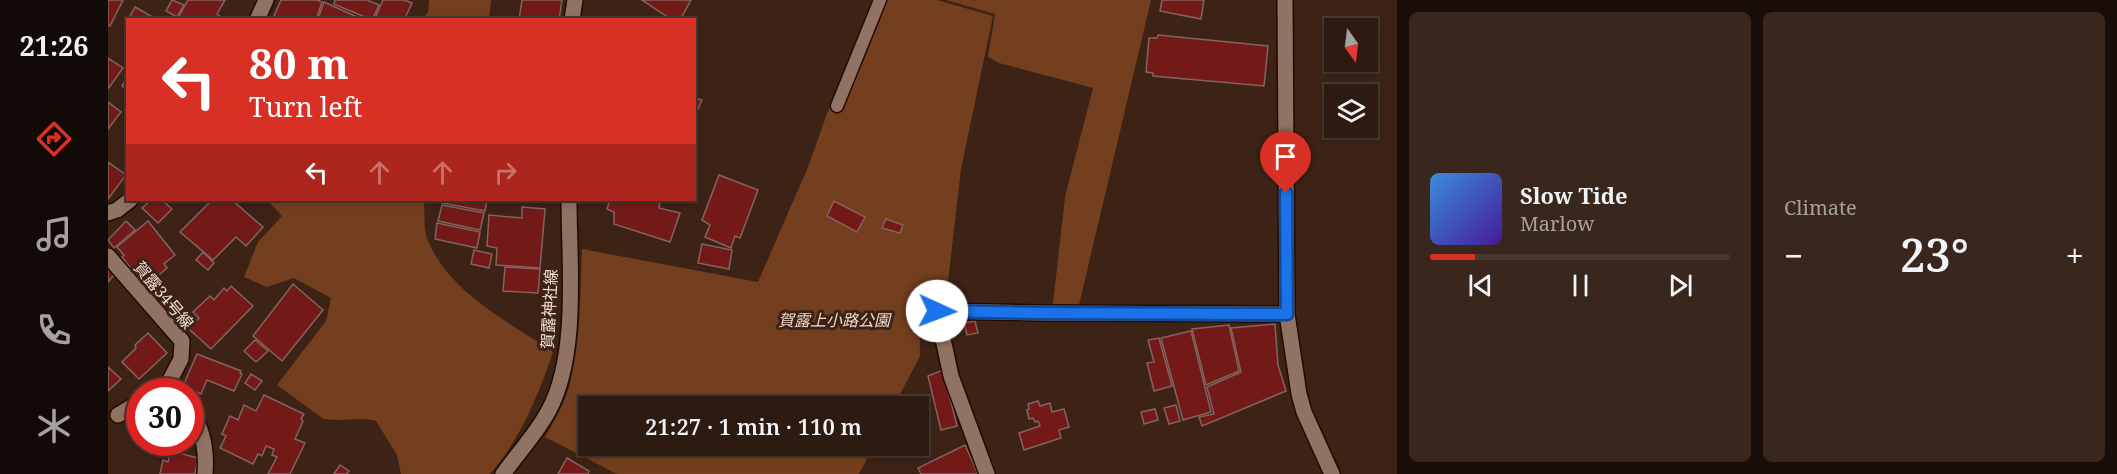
<!DOCTYPE html>
<meta charset="utf-8">
<style>
:root{--surface:#2d1a10;--page:#39271e;--text:#f1f3f6;--muted:#a7a19f;--line:#483830;--accent:#d93025}
body{margin:0;font-family:"Noto Serif","Noto Sans JP",serif;background:var(--page);color:var(--text);height:100vh;display:flex;flex-direction:column;font-size:22px;white-space:nowrap}
*{box-sizing:border-box;margin:0}
p{font-size:20px;color:var(--muted)}
.icon{flex:none;width:33px;height:33px;fill:none;stroke:currentColor;stroke-width:2;stroke-linecap:round;stroke-linejoin:round}
.map{position:relative;flex:1;overflow:hidden}
.drawer{display:flex;flex-direction:column;gap:12px;padding:12px;background:#190e09;width:720px}
.drawer>*{flex:none}
.guide{position:absolute;left:18px;top:18px;width:570px;height:183px;border-radius:0px;box-shadow:0 3px 9px #0003,0 0 0 2px var(--line);background:#d93025;color:#fff;overflow:hidden}
.needle{width:39px;rotate:166deg}
.controls{position:absolute;left:1216px;top:18px;display:grid;gap:12px}
.controls a{display:grid;place-items:center;width:54px;height:54px;border-radius:0px;background:var(--surface);box-shadow:0 3px 9px #0003,0 0 0 2px var(--line);font-size:30px}
.speed{position:absolute;left:18px;top:378px;display:flex;gap:12px;font-size:30px;font-weight:700;text-align:center}
.speed>*{display:grid;place-content:center;width:78px;height:78px;border-radius:50%;background:var(--surface);box-shadow:0 3px 9px #0003,0 0 0 2px var(--line);line-height:1}
.speed .limit{border:9px solid #d22;background:#fff;color:#111}
.pin{position:absolute;display:grid;place-items:center;width:51px;height:51px;color:#fff;margin:-62px -26px;border-radius:50% 50% 50% 0;rotate:-45deg;box-shadow:0 0 6px #0007}
.pin .icon{rotate:45deg}
.me{position:absolute;width:66px;margin:-33px;rotate:92deg;stroke-linejoin:round;filter:drop-shadow(0 0 4px #0008)}
.turn{display:flex;align-items:center;gap:21px;height:126px;padding:0 24px;font-size:27px}
.turn .icon{width:78px;height:78px;stroke-width:2.5}
.turn b{display:block;font-size:42px;line-height:51px}
.lanes{display:flex;align-items:center;height:57px;padding:0 24px;background:#0003;justify-content:center;gap:30px;direction:ltr}
.lanes .off{opacity:.35}
.big{font-size:45px;font-weight:600;line-height:1.1}
.drawer .widget{flex:1;display:flex;flex-direction:column;justify-content:center;gap:9px;min-width:0;padding:0 21px;border-radius:9px;background:var(--page)}
.song{display:flex;align-items:center;gap:18px}
.cover{width:72px;height:72px;border-radius:9px;background:linear-gradient(135deg,hsl(210 70% 55%),hsl(260 70% 35%))}
.played{height:6px;border-radius:3px;background:linear-gradient(90deg,var(--accent) 15%,var(--line) 15%)}
.keys{display:flex;justify-content:space-around;direction:ltr}
.heat{display:flex;justify-content:space-between;align-items:center;font-size:33px;direction:ltr}
.drawer .tiles{flex:1;display:grid;gap:12px;grid-template-columns:repeat(2,1fr)}
.trip{position:absolute;left:470px;top:396px;width:351px;height:60px;border-radius:0px;background:var(--surface);box-shadow:0 3px 9px #0003,0 0 0 2px var(--line);font-weight:600;line-height:60px;text-align:center}
main{display:flex;flex:1;min-height:0}
.dock{display:flex;flex-direction:column;width:108px;justify-content:space-around;align-items:center;background:#120a06;color:var(--muted)}
.dock .icon{width:42px;height:42px}
.dock .current{color:var(--accent)}
.dock b{font-size:27px;color:var(--text)}
.map>svg:first-child{display:block}
</style>
<main>
<nav class="dock">
<b>21:26</b>
<svg class="icon current" aria-label="directions" viewBox="0 0 24 24"><path d="M12 3l9 9-9 9-9-9zM9 14v-3h6M13 9l2 2-2 2"/></svg>
<svg class="icon" aria-label="music" viewBox="0 0 24 24"><path d="M9 18V5l10-2v13"/><circle cx="6" cy="18" r="3"/><circle cx="16" cy="16" r="3"/></svg>
<svg class="icon" aria-label="phone" viewBox="0 0 24 24"><path d="M5 4h4l2 5-3 2q2 4 5 5l2-3 5 2v4C11 20 4 13 5 4z"/></svg>
<svg class="icon" aria-label="climate" viewBox="0 0 24 24"><path d="M12 3v18M4 7l16 10M4 17L20 7"/></svg>
</nav>
<div class="map">
<svg width="1289" height="474" viewBox="0 0 1289 474">
<rect width="100%" height="100%" fill="#3c2315"/>
<!-- green -->
<g fill="#743f1e">
<polygon points="321,0 383,0 381,19 315,19 320,12"/>
<path d="M 776,0 L 829,0 L 885,16 L 853,169 L 838,299 L 811,302 L 812,356 L 786,406 L 480,406 L 480,446 L 766,446 L 751,474 L 509,474 L 437,437 C 446,421 456,405 461,387 C 473,342 472,295 474,249 L 650,282 L 700,167 L 725,97 L 734,102 Z"/>
<polygon points="838,0 1043,0 971,305 945,304 957,197 985,88 891,63 880,57 887,14"/>
<path d="M 159,200 L 316,200 C 317,212 315,230 320,241 C 343,294 400,321 445,352 C 430,396 413,438 382,474 L 293,474 L 289,455 L 268,421 C 250,416 229,423 214,418 L 169,385 L 218,321 L 223,298 L 186,278 L 159,287 L 136,277 L 150,242 L 174,216 Z"/>
</g>
<!-- building -->
<g fill="#731a19" stroke="#84635f" stroke-width="1.5">
<polygon points="0,0 15,0 2,26 0,25"/>
<polygon points="64,0 76,5 69,17 58,11"/>
<polygon points="80,0 117,0 109,14 117,20 69,20"/>
<polygon points="173,0 209,0 214,2 208,20 174,20 166,16"/>
<polygon points="227,0 259,0 271,5 264,20 226,4"/>
<polygon points="275,0 296,0 304,3 296,20 266,20"/>
<polygon points="414,0 454,0 451,20 411,20"/>
<polygon points="534,0 583,0 572,20 564,20"/>
<polygon points="1054,0 1096,0 1093,19 1052,11"/>
<polygon points="216,2 256,20 219,20 211,16"/>
<polygon points="27,7 50,20 20,20"/>
<polygon points="1050,35 1160,46 1156,86 1045,76 1045,73 1038,72 1041,38 1049,38"/>
<polygon points="0,58 15,68 0,89"/>
<polygon points="20,76 20,90 14,86"/>
<polygon points="586,98 594,100 586,118"/>
<polygon points="0,102 13,112 0,129"/>
<polygon points="0,162 18,175 0,199"/>
<polygon points="611,175 650,190 632,238 627,236 623,248 597,237 602,225 594,220"/>
<polygon points="43,200 54,200 64,209 50,223 34,208"/>
<polygon points="104,200 124,200 155,227 138,246 128,237 105,260 72,232"/>
<polygon points="335,200 379,200 377,211 334,203"/>
<polygon points="502,200 552,200 551,208 572,213 562,242 506,224 506,212 499,209"/>
<polygon points="726,201 757,217 749,232 719,216"/>
<polygon points="334,205 376,213 372,230 330,221"/>
<polygon points="414,207 437,209 432,268 388,265 389,248 379,246 381,215 414,218"/>
<polygon points="778,219 795,225 792,233 774,228"/>
<polygon points="18,221 27,230 6,248 0,240"/>
<polygon points="40,221 67,255 56,264 59,268 42,283 38,279 34,282 14,257 16,255 9,247"/>
<polygon points="329,223 372,232 369,248 327,239"/>
<polygon points="594,244 624,250 621,269 590,263"/>
<polygon points="366,250 384,254 381,268 363,264"/>
<polygon points="95,252 106,263 100,270 88,260"/>
<polygon points="0,266 7,274 0,282"/>
<polygon points="397,267 432,269 430,293 395,291"/>
<polygon points="185,284 215,310 174,361 145,336"/>
<polygon points="123,286 145,306 103,349 81,329 91,318 85,312 102,296 106,300 116,288 119,291"/>
<polygon points="867,321 870,333 859,335 856,323"/>
<polygon points="1167,324 1170,365 1178,391 1094,426 1091,417 1106,414 1099,387 1133,372 1123,328"/>
<polygon points="1121,325 1131,371 1098,385 1084,329"/>
<polygon points="1083,331 1103,412 1075,420 1053,338"/>
<polygon points="40,333 59,353 31,379 14,362 28,348 27,345"/>
<polygon points="1051,338 1064,386 1046,391 1039,363 1046,362 1040,340"/>
<polygon points="147,340 160,351 148,362 136,351"/>
<polygon points="89,354 133,371 132,373 134,374 126,391 99,380 93,394 75,386"/>
<polygon points="0,367 13,379 0,391"/>
<polygon points="835,370 849,426 833,430 820,376"/>
<polygon points="143,374 154,381 147,390 137,383"/>
<polygon points="156,395 196,414 193,419 195,421 187,439 197,443 182,474 160,474 169,457 164,455 166,449 158,446 154,456 150,454 145,464 112,448 118,436 114,434 122,416 130,420 136,405 148,411"/>
<polygon points="930,401 932,406 942,403 944,412 956,409 961,427 951,430 953,438 916,450 911,433 932,426 930,421 927,422 925,418 921,419 919,410 921,409 920,404"/>
<polygon points="1068,405 1072,421 1061,424 1056,408"/>
<polygon points="1047,409 1050,420 1036,424 1033,412"/>
<polygon points="857,445 870,474 813,474 810,468"/>
<polygon points="63,451 90,458 87,474 52,474 55,460 60,462"/>
<polygon points="459,458 481,471 480,474 450,474"/>
<polygon points="232,465 241,471 239,474 226,474"/>
</g>
<g fill="none" stroke-linecap="round" stroke-linejoin="round">
<!-- service casing -->
<g stroke="#220b01" stroke-width="15">
<polyline id="service" points="729,106 772,0"/>
</g>
<!-- minor casing -->
<g stroke="#220b01" stroke-width="18">
<g id="minor">
<polyline points="1177,0 1179,314 1191,394 1196,412 1224,474"/>
<polyline points="149,20 158,0"/>
<polyline points="464,20 467,0"/>
<polyline points="0,213 9,210 22,200"/>
<polyline points="0,256 74,341 73,359 62,380 71,392"/>
<polyline points="49,392 58,386 62,380"/>
<path d="M 82,409 C 95,429 99,451 97,474"/>
<polyline points="10,415 32,402"/>
<path d="M 395,474 C 410,453 429,433 441,410 C 471,354 461,262 461,200"/>
<polyline points="879,474 843,376 829,311 929,313 1179,314"/>
</g>
</g>
<!-- service -->
<use href="#service" stroke="#917363" stroke-width="12"/>
<!-- minor -->
<use href="#minor" stroke="#917363" stroke-width="15"/>
</g>
<g fill="none" stroke-linecap="round" stroke-linejoin="round">
<!-- route casing -->
<g stroke="#114b97" stroke-width="15">
<polyline id="route" points="829,311 929,313 1179,314 1178,193"/>
</g>
<!-- route -->
<use href="#route" stroke="#1a73e8" stroke-width="10"/>
</g>
<g text-anchor="middle" dominant-baseline="central" stroke-width="6" stroke-linejoin="round" paint-order="stroke">
<!-- street labels -->
<g font-size="16" fill="#f1e0d7" stroke="#3c2315">
<text transform="translate(56 295) rotate(50)">賀露34号線</text>
<text transform="translate(441 309) rotate(-87)">賀露神社線</text>
</g>
<!-- park labels -->
<g font-size="16" font-style="italic" fill="#f0d9cd" stroke="#3c2315">
<text x="726" y="320">賀露上小路公園</text>
</g>
</g>
</svg>
<div class="controls">
<a><svg class="needle" viewBox="-14 -14 28 28"><path d="M0-13l5 13h-10z" fill="#e53935"/><path d="M0 13l5-13h-10z" fill="#a7a19f"/></svg></a>
<a><svg class="icon" aria-label="layers" viewBox="0 0 24 24"><path d="M12 4l9 5-9 5-9-5zM3 14l9 5 9-5"/></svg></a>
</div>
<div class="speed"><div class="limit">30</div></div>
<div class="pin" style="left:1178px;top:193px;background:#d93025"><svg class="icon" aria-label="arrive" viewBox="0 0 24 24"><path d="M6 21V4h12l-3 4 3 4H6"/></svg></div>
<svg class="me" style="left:829px;top:311px" viewBox="-20 -20 40 40"><circle r="19" fill="#fff"/><path d="M0-13L10 11 0 6-10 11z" fill="#1a73e8"/></svg>
<div class="trip">21:27 · 1 min · 110 m</div>
<div class="guide">
<div class="turn"><svg class="icon" aria-label="left" viewBox="0 0 24 24"><path d="M17 20v-9H6M10 6l-5 5 5 5"/></svg><div><b>80 m</b>Turn left</div></div>
<div class="lanes"><svg class="icon" aria-label="left" viewBox="0 0 24 24"><path d="M17 20v-9H6M10 6l-5 5 5 5"/></svg><svg class="icon off" aria-label="ahead" viewBox="0 0 24 24"><path d="M12 20V5M6 11l6-6 6 6"/></svg><svg class="icon off" aria-label="ahead" viewBox="0 0 24 24"><path d="M12 20V5M6 11l6-6 6 6"/></svg><svg class="icon off" aria-label="right" viewBox="0 0 24 24"><path d="M7 20v-9h11M14 6l5 5-5 5"/></svg></div>
</div>
</div>
<section class="drawer">
<div class="tiles">
<div class="widget">
<div class="song"><i class="cover"></i><div><b>Slow Tide</b><p>Marlow</p></div></div>
<div class="played"></div>
<div class="keys"><svg class="icon" aria-label="previous" viewBox="0 0 24 24"><path d="M18 5L8 12l10 7zM5 5v14"/></svg><svg class="icon" aria-label="pause" viewBox="0 0 24 24"><path d="M8 5v14M16 5v14"/></svg><svg class="icon" aria-label="next" viewBox="0 0 24 24"><path d="M6 5l10 7-10 7zM19 5v14"/></svg></div>
</div>
<div class="widget"><p>Climate</p>
<div class="heat"><a>−</a><b class="big">23°</b><a>+</a></div>
</div>
</div>
</section>
</main>
